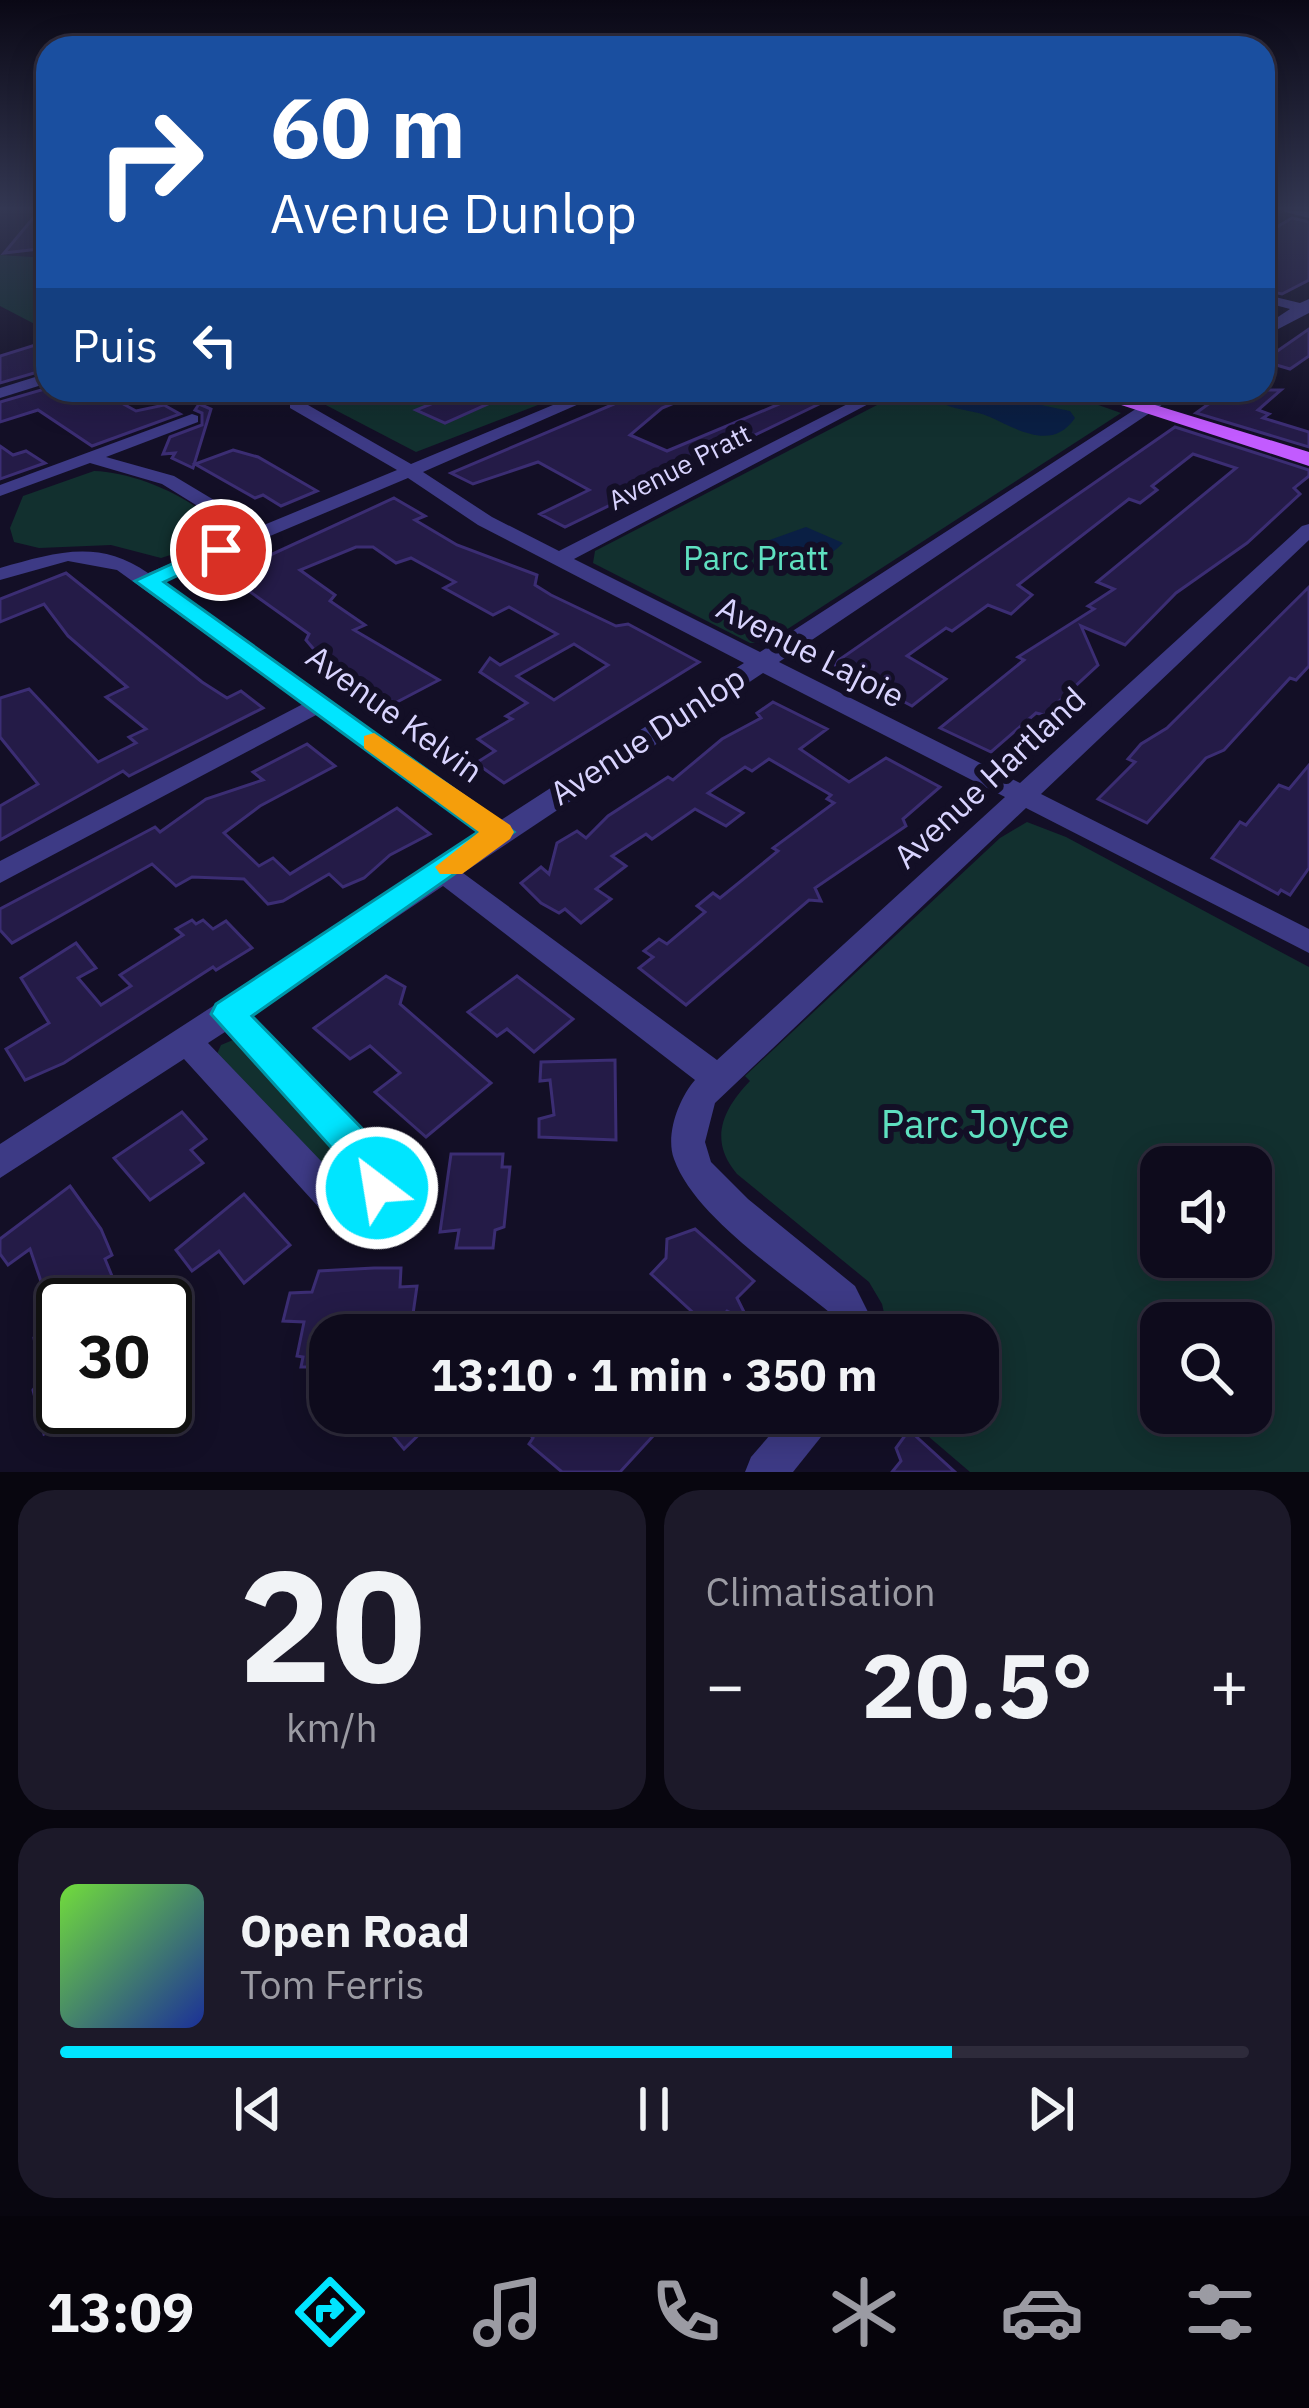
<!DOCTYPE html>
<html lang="fr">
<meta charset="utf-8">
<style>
:root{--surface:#0e0b1c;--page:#1c1929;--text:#f1f3f6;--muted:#9b9ba3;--line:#2e2b3b;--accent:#00e5ff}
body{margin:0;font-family:"IBM Plex Sans",sans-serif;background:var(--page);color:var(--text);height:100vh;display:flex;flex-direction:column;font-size:45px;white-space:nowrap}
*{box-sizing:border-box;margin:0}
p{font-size:39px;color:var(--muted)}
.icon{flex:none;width:66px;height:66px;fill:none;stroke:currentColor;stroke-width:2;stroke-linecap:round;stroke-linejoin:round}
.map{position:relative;height:1472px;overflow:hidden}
.sheet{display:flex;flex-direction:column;gap:18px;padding:18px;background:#08060f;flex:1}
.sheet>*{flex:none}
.banner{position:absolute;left:36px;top:36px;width:1239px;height:366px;border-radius:36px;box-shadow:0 6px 30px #0003,0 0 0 3px var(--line);background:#1a4fa0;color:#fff;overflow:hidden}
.tools{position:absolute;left:1140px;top:1146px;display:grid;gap:24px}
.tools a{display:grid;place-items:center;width:132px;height:132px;border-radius:24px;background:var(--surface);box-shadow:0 6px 30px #0003,0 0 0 3px var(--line);font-size:60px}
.speed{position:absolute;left:36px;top:1278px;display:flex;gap:24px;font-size:60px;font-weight:700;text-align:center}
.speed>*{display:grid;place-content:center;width:156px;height:156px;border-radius:50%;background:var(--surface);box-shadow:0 6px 30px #0003,0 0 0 3px var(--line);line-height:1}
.speed .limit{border:6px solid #111;border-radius:18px;background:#fff;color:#111}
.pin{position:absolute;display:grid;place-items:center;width:102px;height:102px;color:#fff;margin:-51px;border:6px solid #fff;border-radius:50%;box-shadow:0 3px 12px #0007}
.me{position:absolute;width:132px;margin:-66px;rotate:329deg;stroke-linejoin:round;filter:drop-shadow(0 0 9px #0008)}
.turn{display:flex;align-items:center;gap:42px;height:252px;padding:0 36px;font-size:54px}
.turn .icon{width:156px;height:156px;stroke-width:2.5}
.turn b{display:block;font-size:84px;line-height:102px}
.then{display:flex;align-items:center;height:114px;padding:0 36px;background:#0003;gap:24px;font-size:45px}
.big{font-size:90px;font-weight:800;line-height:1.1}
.sheet .tile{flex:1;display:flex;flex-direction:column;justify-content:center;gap:18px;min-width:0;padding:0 42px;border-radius:36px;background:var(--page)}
.sheet .dial{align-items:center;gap:0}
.dial b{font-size:156px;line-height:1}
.song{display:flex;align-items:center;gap:36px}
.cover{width:144px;height:144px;border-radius:18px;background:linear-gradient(135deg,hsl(100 70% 55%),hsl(230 70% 35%))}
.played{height:12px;border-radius:6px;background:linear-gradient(90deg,var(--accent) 75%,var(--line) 75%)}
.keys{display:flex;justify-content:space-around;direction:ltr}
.heat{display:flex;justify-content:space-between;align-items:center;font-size:66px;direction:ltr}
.sheet .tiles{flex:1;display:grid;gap:18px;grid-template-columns:1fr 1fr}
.tile:last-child{grid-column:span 2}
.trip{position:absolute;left:309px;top:1314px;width:690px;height:120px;border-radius:36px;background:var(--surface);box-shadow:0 6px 30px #0003,0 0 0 3px var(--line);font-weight:800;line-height:120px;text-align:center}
.tabs{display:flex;height:192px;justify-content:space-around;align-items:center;background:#06040b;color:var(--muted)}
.tabs .icon{width:84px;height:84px}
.tabs .active{color:var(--accent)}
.tabs b{font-size:54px;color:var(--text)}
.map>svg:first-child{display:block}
</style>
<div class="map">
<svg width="1309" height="1472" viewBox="0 0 1309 1472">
<rect width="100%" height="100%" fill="#130f26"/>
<!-- green -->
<g fill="#12302f" fill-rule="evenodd">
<polygon points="0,255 48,258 48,331 0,306"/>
<polygon points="347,390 577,390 416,452 320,402"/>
<polygon points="906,390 1056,390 1121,413 766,643 750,643 593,563 595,551"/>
<path d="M 94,471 C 134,472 199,498 221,532 L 205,544 L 161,558 L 111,545 L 39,548 L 14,542 L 10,528 L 23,496 Z"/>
<path d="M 1027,822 L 1066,837 L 1309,967 L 1309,1472 L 970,1472 L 901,1413 L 978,1413 L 978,1335 L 889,1335 L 882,1304 L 869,1282 L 737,1174 C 708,1140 723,1109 750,1081 L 745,1076 L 1000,838 ZM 1251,1167 L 1251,1257 L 1161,1257 L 1161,1167 ZM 1251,1323 L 1251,1413 L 1161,1413 L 1161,1323 Z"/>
<polygon points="233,1040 349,1159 334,1175 216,1056 221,1045"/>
</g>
<!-- water -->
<g fill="#0a1f44">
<path d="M 941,390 C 986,390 1026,403 1070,411 L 1075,418 C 1052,452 1017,429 990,417 C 975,410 958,411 944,404 Z"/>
<path d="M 806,527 L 843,543 C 820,566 788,574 759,554 L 764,542 Z"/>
</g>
<!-- building -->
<g fill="#241b47" stroke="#3b2d73" stroke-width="3" fill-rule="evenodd">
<polygon points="39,211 48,211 48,248 4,253"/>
<polygon points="1292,218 1309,222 1309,280 1282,294 1263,290 1263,235"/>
<polygon points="1309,329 1309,356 1290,369 1263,361"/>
<polygon points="48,341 48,369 0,383 0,356"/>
<polygon points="48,388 98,390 136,411 164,405 180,414 92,446 38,410 0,422 0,402"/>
<polygon points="465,390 517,391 445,423 416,410"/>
<polygon points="647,390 705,390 662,408 630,435 667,451 777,405 747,390 848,390 565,527 540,514 589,490 538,462 473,484 451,473"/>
<polygon points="1228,390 1281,390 1258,410 1269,414 1263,418 1309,432 1309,447 1196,413"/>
<polygon points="199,404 211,409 193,468 172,458 175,453 163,454 170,437 202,425 202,413 195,410"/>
<polygon points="1175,427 1309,470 1309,476 1294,488 1300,494 1247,543 1176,593 1125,645 1081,626 1098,665 1044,715 1036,713 991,752 940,728 1024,660 1018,657 1094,609 1088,606 1114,589 1097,582 1236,468 1193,454 1152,486 1157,490 1140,503 1129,499 1018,585 1032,595 1011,614 988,605 952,631 946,628 907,656 946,679 912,706 833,664"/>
<polygon points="0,446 13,455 26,451 45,463 0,479"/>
<polygon points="233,450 258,457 317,491 281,506 263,495 255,498 195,464"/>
<path d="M 394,498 L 425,516 L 415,520 L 457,545 L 537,575 L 535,585 L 551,595 L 616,626 L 628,624 L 699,662 L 504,783 L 476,763 L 495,751 L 478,739 L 512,719 L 506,716 L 527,703 L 480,672 L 490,658 L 500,665 L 557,634 L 509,607 L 493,615 L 444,588 L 455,582 L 411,558 L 396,563 L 373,547 L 356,547 L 300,570 L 335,595 L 330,601 L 365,625 L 354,630 L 439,680 L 395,703 L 317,653 L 306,640 L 309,634 L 249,591 L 240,595 L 216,580 ZM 574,644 L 608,665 L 554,700 L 517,676 Z"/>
<polygon points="66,573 202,682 227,698 241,691 263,708 129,776 123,771 0,840 0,806 38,784 0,737 0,698 29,689 98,762 136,743 129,737 146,729 106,697 127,687 68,636 44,604 0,622 0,599"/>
<polygon points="1309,587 1309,666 1296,680 1290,678 1224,750 1206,758 1147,823 1098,799 1135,762 1128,759 1141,744 1167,728"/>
<polygon points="773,702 827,729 800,749 849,782 886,758 940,787 903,819 906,826 815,888 821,901 809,900 686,1005 639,968 653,957 644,951 659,939 667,944 705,912 697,906 713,893 720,898 778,851 773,848 834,803 827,799 831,795 769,759 752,771 745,767 708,793 743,813 726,826 695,809 652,839 646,834 612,856 626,866 596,889 611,899 581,923 565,909 559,913 541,903 521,883 541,867 549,874 557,843 577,831 586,838 608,816 668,777 673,780 722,739 761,718 757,713"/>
<polygon points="307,744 335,766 260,806 224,833 259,866 273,858 290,874 397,808 430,834 390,855 364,878 343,887 329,874 283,901 268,904 244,879 192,877 176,886 152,864 12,943 0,930 0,909 155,827 160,832 206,799 263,780 253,772"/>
<polygon points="1309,765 1309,868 1290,895 1281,890 1278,894 1212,858 1240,822 1246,825 1279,785 1289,789"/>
<polygon points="192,920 196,924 203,920 213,929 226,921 252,948 216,970 213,967 64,1063 25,1080 6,1049 49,1023 21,978 76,943 96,968 78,978 101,1005 131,986 120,975 183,935 176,929"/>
<polygon points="386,976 405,987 400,1004 491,1083 426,1137 375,1092 400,1073 370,1046 350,1059 314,1028"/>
<polygon points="517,976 573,1019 534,1052 507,1029 497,1036 468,1012"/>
<polygon points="615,1060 616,1140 539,1137 539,1119 554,1115 550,1080 540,1081 541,1062"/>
<polygon points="182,1112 206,1139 191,1150 203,1163 150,1200 114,1158"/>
<polygon points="451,1154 503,1154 502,1167 510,1167 504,1227 495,1230 493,1248 456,1248 459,1230 440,1232"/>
<polygon points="70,1186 101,1229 112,1255 105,1259 112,1276 51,1311 30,1249 8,1265 0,1254 0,1239"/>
<polygon points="244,1194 290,1245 244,1283 219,1251 192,1271 176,1250"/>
<polygon points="695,1229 754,1281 737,1298 749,1322 727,1311 711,1329 651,1274 666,1258 667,1239"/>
<polygon points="374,1268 401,1268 400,1287 417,1286 411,1328 330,1335 330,1367 301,1367 303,1357 297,1356 304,1322 283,1321 290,1293 312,1292 319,1271"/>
<polygon points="63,1325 63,1407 99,1407 44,1434 33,1390 41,1379 34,1338"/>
<polygon points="374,1413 441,1413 404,1449"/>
<polygon points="510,1413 631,1413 653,1436 620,1472 562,1472 529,1444 533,1438"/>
<polygon points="909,1430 955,1472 892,1472 901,1461 896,1448"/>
</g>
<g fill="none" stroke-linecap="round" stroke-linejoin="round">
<!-- minor -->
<g fill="#3d3a85" fill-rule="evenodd">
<polygon points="1284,210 1309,212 1309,218 1285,212"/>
<polygon points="1263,294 1300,303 1309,299 1309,313 1263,337 1263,327 1290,309 1263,302"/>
<polygon points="48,373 48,383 0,398 0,388"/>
<path d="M 312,390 L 332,390 L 308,405 L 411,464 L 589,390 L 611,390 L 423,472 L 492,517 L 559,551 L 875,390 L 895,390 L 574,559 L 760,652 L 1165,390 L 1184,390 L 779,662 L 1020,783 L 1302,526 L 1309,524 L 1309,540 L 1041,794 L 1309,929 L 1309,953 L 1026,808 L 715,1103 L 705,1142 L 711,1162 L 748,1199 L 855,1286 L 874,1324 L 873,1335 L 835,1335 L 836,1326 L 829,1312 C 783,1274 694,1216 674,1159 C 665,1135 679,1098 695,1080 L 443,886 L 249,1016 L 387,1157 C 396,1176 392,1194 380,1211 L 354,1220 L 323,1212 L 184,1059 L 0,1178 L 0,1144 L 482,832 L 318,714 L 0,883 L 0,861 L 303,704 L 117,570 L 68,561 L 0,580 L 0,568 C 54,553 98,538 148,573 L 243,534 L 162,484 L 90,463 L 0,496 L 0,485 L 192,414 L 198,416 L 198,422 L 106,457 L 174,476 L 259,527 L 397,470 L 290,408 L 290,402 ZM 408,478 L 478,525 L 744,663 L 501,820 L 161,582 ZM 763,673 L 1005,797 L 717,1060 L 463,873 ZM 225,1032 L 358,1174 L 356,1187 L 345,1186 L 208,1043 Z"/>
<polygon points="789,1413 835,1413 829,1427 793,1472 745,1472 751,1457"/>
</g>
<!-- major -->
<polygon fill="#c25bff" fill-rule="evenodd" points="1075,390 1106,390 1309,452 1309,466"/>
</g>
<!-- sky -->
<linearGradient id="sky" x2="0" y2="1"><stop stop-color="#0a0815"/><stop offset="0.5" stop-color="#333752"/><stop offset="1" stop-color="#333752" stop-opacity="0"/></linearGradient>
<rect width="1309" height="417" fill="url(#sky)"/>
<!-- route -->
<polygon fill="#00e5ff" stroke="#0095a6" stroke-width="3" points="213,545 232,550 164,582 514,832 252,1016 389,1156 397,1188 391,1201 377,1206 363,1201 356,1175 211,1014 216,1004 478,832 135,581"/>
<!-- slow -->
<polygon fill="#f59e0b" points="374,733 510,825 514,832 510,839 462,874 440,874 435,867 479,832 364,748 364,736"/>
<g text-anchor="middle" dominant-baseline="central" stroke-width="12" stroke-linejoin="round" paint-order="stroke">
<!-- far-street labels -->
<g font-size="27" fill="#d9d4ff" stroke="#130f26">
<text transform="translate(679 466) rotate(-27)">Avenue Pratt</text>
</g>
<!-- park labels -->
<g font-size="33" fill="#5fe0c0" stroke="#130f26">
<text x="756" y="557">Parc Pratt</text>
</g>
<!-- street labels -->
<g font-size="33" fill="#d9d4ff" stroke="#130f26">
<text transform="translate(811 651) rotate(27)">Avenue Lajoie</text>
<text transform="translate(395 713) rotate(36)">Avenue Kelvin</text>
<text transform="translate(647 735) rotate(-33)">Avenue Dunlop</text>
<text transform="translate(989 777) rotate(-43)">Avenue Hartland</text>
</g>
<!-- near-park labels -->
<g font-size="39" fill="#5fe0c0" stroke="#130f26">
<text x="975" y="1123">Parc Joyce</text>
</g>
</g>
</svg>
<div class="tools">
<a><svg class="icon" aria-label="sound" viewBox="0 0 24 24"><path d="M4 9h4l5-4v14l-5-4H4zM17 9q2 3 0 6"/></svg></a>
<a><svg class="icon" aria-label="search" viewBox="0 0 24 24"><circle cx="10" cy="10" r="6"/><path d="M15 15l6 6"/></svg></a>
</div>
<div class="speed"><div class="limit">30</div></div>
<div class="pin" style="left:221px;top:550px;background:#d93025"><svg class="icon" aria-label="arrive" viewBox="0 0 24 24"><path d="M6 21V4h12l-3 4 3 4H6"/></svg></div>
<svg class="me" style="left:377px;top:1188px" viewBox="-20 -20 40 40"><circle r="17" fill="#00e5ff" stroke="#fff" stroke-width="3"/><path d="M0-11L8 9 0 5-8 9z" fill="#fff"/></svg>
<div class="trip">13:10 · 1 min · 350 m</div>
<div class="banner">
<div class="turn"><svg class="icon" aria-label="right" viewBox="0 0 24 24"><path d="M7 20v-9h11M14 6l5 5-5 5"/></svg><div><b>60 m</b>Avenue Dunlop</div></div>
<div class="then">Puis<svg class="icon" aria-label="left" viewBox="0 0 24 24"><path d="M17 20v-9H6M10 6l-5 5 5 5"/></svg></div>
</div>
</div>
<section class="sheet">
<div class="tiles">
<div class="tile dial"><b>20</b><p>km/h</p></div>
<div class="tile"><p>Climatisation</p>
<div class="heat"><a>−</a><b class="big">20.5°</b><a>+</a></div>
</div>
<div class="tile">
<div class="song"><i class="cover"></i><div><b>Open Road</b><p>Tom Ferris</p></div></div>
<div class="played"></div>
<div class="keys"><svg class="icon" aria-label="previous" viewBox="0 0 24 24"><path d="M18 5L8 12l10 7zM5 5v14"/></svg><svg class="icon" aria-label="pause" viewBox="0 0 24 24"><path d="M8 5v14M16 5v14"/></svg><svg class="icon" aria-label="next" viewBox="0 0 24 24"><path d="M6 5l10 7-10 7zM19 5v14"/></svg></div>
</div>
</div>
</section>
<nav class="tabs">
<b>13:09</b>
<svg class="icon active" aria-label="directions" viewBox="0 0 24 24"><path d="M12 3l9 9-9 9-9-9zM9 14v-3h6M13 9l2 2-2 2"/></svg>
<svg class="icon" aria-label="music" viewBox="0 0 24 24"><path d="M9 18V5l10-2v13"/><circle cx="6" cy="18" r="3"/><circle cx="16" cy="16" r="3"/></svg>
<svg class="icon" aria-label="phone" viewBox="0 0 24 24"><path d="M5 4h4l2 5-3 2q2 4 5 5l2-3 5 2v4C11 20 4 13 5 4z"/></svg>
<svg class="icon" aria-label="climate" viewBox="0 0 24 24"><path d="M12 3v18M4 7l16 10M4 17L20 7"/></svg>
<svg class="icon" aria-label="car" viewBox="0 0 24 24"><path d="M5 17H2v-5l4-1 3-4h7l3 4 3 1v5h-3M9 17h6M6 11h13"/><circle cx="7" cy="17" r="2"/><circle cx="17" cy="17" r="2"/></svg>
<svg class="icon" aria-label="filters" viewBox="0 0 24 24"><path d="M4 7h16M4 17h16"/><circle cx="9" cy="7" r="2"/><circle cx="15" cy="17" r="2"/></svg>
</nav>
